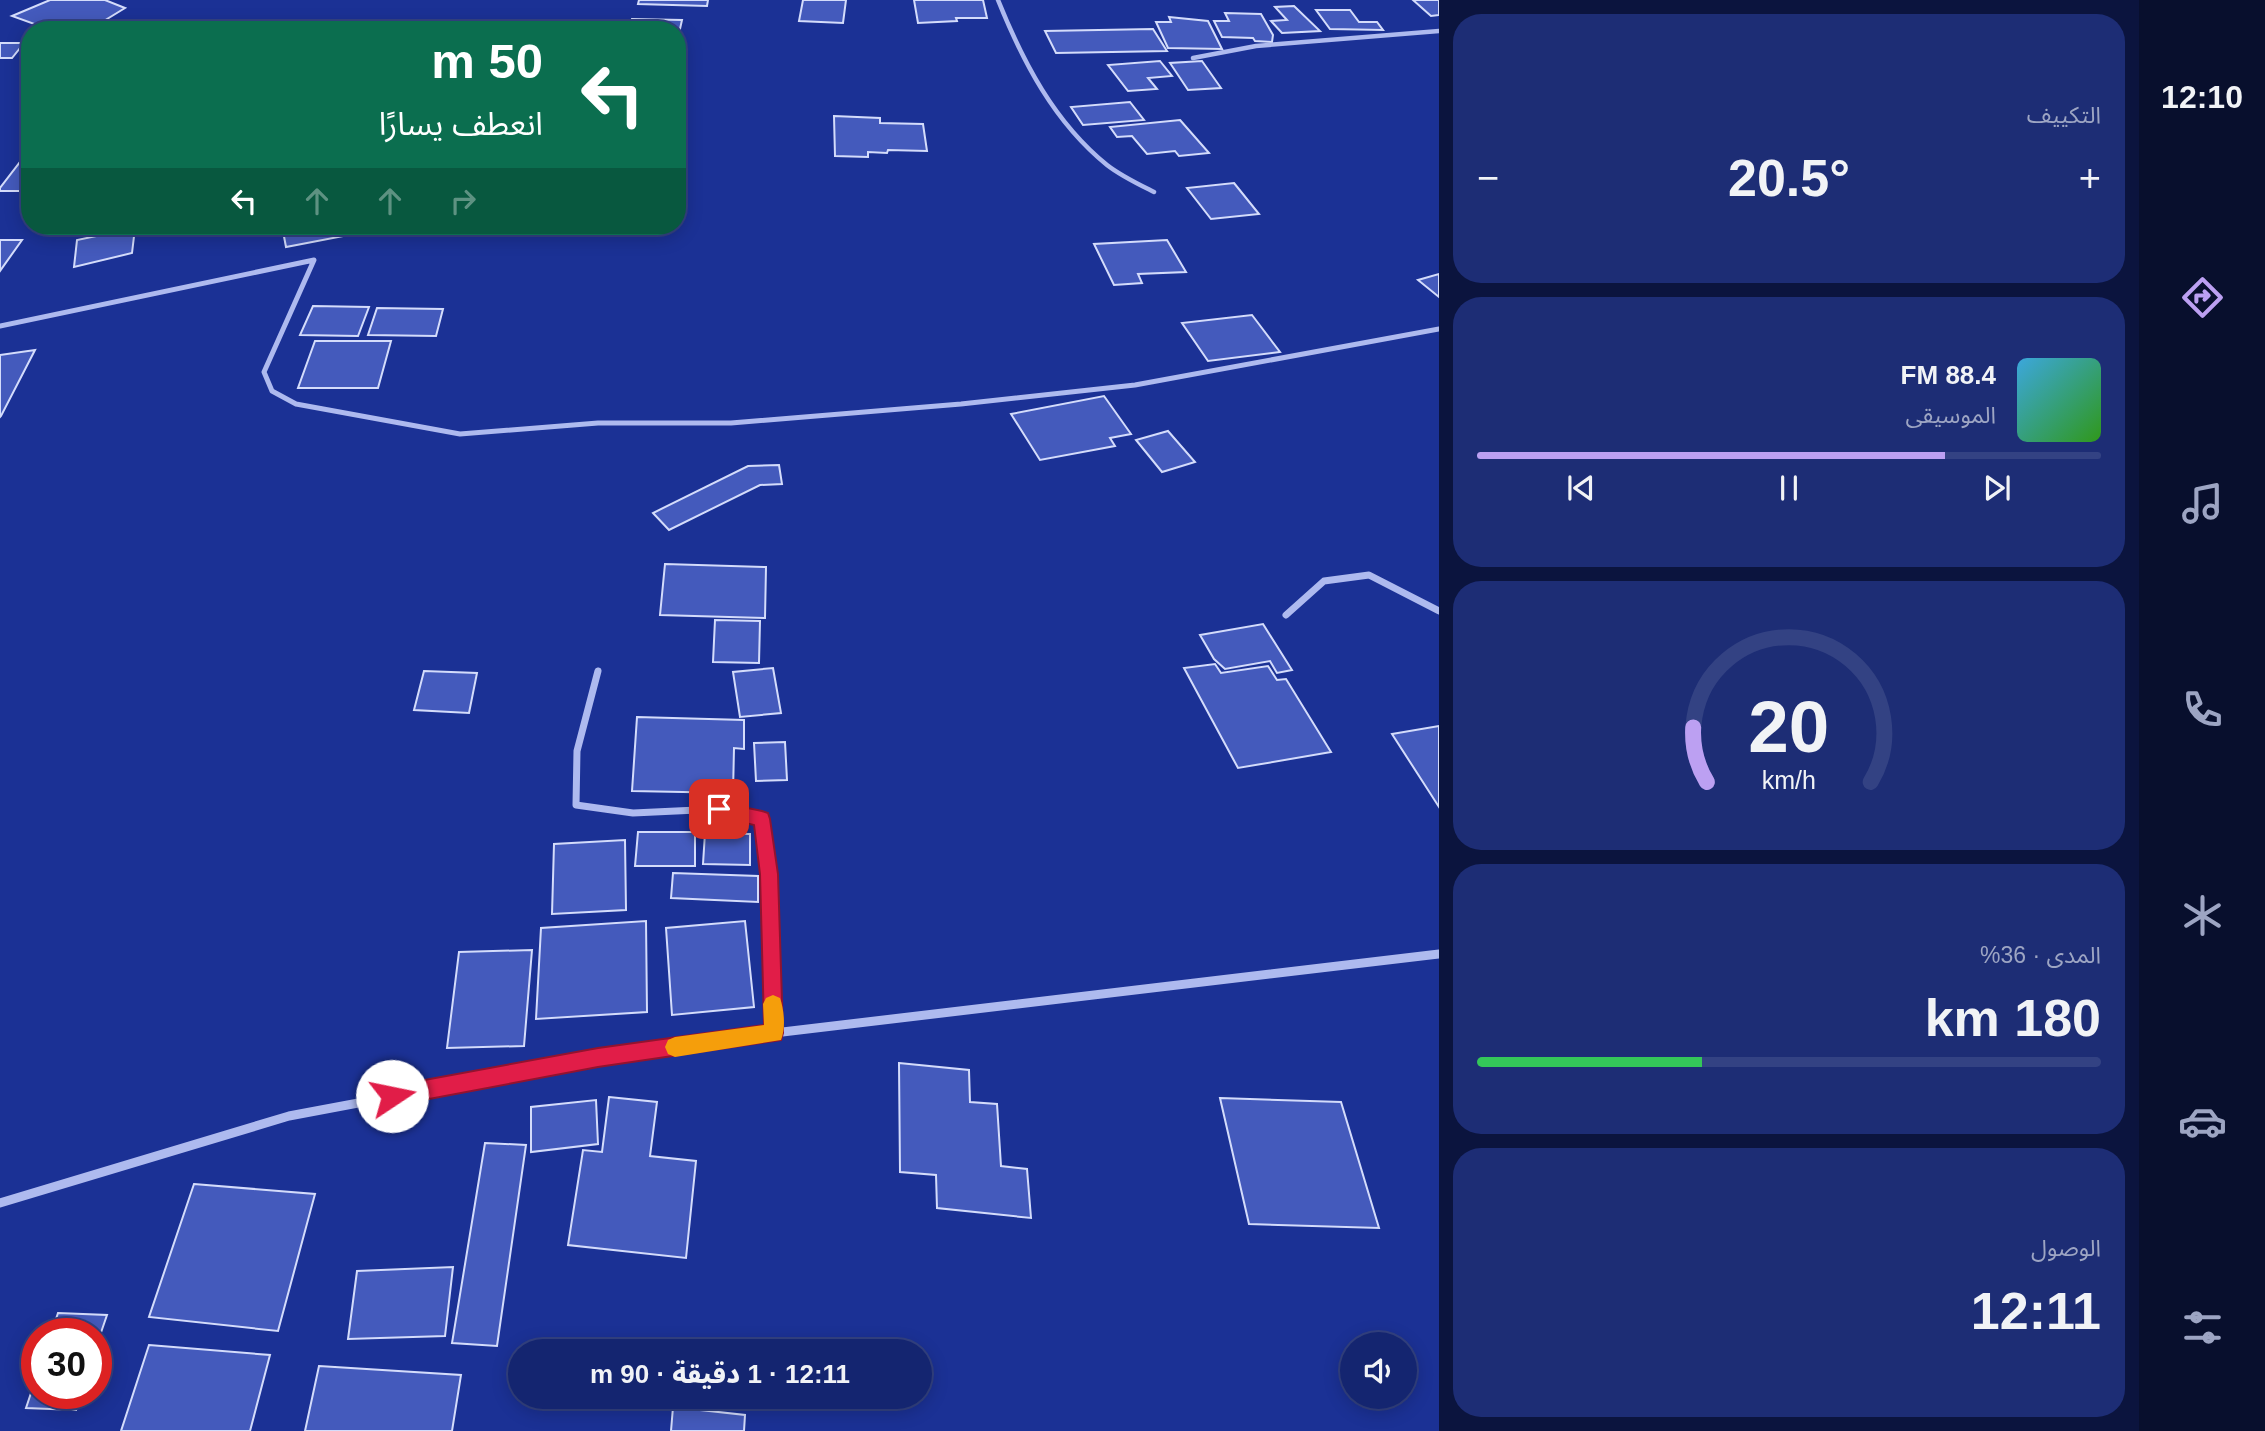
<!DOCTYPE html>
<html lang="ar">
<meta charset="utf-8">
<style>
:root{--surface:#142570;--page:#1d2d75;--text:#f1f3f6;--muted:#9da5c3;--line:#334283;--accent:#bca0f2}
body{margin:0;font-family:Helvetica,"Noto Sans Arabic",sans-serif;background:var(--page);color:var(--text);direction:rtl;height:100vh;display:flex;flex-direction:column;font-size:26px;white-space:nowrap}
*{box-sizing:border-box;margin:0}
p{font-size:23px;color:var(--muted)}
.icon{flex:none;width:38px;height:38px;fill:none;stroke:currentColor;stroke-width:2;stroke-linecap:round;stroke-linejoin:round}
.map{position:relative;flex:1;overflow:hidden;direction:ltr}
.panel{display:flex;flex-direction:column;gap:14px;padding:14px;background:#0b143e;width:700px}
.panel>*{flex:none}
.banner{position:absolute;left:21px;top:21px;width:665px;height:214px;border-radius:28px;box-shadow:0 4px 18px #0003,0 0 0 2px var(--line);direction:rtl;background:#0b6e4f;color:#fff;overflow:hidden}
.controls{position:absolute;left:1340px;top:1332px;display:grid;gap:14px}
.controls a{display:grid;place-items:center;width:77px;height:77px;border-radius:50%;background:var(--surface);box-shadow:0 4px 18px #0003,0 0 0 2px var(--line);font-size:35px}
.speed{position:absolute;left:21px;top:1318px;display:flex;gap:14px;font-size:35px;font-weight:700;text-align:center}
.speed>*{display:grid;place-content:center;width:91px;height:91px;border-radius:50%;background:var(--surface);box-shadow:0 4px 18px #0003,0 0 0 2px var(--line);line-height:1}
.speed .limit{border:10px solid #d22;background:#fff;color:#111}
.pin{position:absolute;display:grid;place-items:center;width:60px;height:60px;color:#fff;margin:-30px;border-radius:14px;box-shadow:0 4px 10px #0006}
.me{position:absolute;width:77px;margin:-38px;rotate:79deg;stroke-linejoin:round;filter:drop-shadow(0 0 5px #0008)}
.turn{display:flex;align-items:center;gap:24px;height:147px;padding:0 28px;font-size:32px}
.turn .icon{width:91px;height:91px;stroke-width:2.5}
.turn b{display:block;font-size:49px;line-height:60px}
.lanes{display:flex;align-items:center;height:66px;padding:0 28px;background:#0003;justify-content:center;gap:35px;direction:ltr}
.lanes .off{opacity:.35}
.big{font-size:52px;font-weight:800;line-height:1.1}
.panel .tile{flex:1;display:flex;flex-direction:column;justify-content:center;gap:10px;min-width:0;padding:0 24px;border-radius:28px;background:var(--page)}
.panel .dial{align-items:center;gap:0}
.dial svg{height:182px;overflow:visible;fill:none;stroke:var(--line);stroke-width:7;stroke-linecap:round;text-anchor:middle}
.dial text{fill:var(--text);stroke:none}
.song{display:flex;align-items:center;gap:21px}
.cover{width:84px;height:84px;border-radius:10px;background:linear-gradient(135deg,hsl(200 70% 55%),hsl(110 70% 35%))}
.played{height:7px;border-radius:4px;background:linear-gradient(90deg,var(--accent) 75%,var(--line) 75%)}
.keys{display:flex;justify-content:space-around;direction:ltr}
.heat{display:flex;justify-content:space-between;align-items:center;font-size:38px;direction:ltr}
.charge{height:10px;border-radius:5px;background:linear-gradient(90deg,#34c759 36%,var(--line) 0)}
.trip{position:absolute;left:508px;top:1339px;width:424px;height:70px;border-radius:35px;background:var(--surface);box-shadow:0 4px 18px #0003,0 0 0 2px var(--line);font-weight:800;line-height:70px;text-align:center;direction:rtl}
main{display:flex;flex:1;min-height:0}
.tab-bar{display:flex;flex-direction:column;width:126px;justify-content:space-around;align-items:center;background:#080f2d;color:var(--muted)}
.tab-bar .icon{width:49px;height:49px}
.tab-bar .current{color:var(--accent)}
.tab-bar b{font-size:32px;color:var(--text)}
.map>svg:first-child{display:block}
</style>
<main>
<nav class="tab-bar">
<b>12:10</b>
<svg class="icon current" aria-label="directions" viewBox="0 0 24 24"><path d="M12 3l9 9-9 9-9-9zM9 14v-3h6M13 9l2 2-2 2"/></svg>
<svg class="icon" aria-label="music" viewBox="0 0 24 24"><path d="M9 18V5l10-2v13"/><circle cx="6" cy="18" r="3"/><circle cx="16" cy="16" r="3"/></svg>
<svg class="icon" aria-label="phone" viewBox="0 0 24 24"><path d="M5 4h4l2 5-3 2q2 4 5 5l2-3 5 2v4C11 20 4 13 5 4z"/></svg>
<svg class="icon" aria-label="climate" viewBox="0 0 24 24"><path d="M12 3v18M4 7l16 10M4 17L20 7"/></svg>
<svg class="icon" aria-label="car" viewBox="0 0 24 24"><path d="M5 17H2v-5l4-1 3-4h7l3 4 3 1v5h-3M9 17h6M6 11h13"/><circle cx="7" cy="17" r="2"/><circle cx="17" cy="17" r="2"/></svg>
<svg class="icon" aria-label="filters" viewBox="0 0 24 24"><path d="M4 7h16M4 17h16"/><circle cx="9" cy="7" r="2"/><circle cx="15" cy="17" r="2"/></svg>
</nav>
<section class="panel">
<div class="tile"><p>التكييف</p>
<div class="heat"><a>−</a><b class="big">20.5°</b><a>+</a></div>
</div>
<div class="tile">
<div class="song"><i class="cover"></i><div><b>88.4 FM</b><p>الموسيقى</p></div></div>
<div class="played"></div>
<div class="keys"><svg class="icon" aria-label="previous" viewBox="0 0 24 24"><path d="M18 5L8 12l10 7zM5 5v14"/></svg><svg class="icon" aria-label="pause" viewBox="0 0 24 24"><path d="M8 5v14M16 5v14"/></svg><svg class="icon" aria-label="next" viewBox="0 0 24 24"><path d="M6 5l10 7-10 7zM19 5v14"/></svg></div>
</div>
<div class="tile dial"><svg viewBox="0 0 100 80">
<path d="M14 69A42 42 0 1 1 86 69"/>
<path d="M14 69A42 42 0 0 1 8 45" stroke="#bca0f2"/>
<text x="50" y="56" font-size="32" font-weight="700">20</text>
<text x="50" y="72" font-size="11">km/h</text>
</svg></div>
<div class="tile"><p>المدى · 36%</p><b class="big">180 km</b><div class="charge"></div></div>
<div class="tile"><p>الوصول</p><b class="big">12:11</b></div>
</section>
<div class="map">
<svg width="1439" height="1431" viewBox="0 0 1439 1431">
<rect width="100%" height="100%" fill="#1b3195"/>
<!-- building -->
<g fill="#445abc" stroke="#d4dcfb" stroke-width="2">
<polygon points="50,0 105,0 125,8 89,30 51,30 12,16"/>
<polygon points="639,0 708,0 707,6 638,4"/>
<polygon points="803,0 846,0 843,23 799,21"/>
<polygon points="914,0 983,0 987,18 956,18 957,21 918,23"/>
<polygon points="1413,0 1439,0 1439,15 1431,16"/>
<polygon points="1294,6 1320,31 1282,33 1271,21 1287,20 1275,7"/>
<polygon points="1316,10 1350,10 1359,22 1377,22 1383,30 1330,29"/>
<polygon points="1225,13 1261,14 1273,35 1272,42 1255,41 1253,38 1222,37 1214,21 1229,21"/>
<polygon points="1169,17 1208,21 1222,49 1168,48 1156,22 1171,22"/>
<polygon points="632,19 682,20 680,29 630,27"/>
<polygon points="1153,29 1167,51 1056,53 1045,31"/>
<polygon points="0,43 24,43 12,58 0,58"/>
<polygon points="1160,61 1172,76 1148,78 1157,89 1128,91 1108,65"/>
<polygon points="1202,61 1221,88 1188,90 1170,63"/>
<polygon points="1130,102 1144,120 1083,125 1071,107"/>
<polygon points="834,116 880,118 880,123 923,124 927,151 888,150 887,153 868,152 868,157 835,156"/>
<polygon points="1180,120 1209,153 1179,156 1175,151 1147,154 1132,136 1117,137 1110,127"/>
<polygon points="30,149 30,191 0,191 0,188"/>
<polygon points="1234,183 1259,214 1211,219 1187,188"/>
<polygon points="282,226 351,226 349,235 286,247"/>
<polygon points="135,228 132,253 74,267 77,240"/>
<polygon points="0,240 22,240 0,271"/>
<polygon points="1167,240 1186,272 1138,274 1142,283 1114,285 1094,244"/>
<polygon points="1439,274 1439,297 1418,280"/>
<polygon points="313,306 369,307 358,336 300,335"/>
<polygon points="377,308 443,309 436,336 368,335"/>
<polygon points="1252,315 1280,352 1208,361 1182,323"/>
<polygon points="315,341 391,341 378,388 298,388"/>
<polygon points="35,350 1,416 0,417 0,355"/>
<polygon points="1104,396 1131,434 1110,438 1115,446 1040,460 1011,414"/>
<polygon points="1168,431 1195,462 1162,472 1136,440"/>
<polygon points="779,465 782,484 760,485 669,530 653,513 748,466"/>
<polygon points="665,564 766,567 765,618 660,615"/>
<polygon points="715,620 760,621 759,663 713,662"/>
<polygon points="1263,624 1292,670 1277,673 1270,661 1225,669 1214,659 1200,635"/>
<polygon points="1215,664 1221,673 1268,666 1277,680 1286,679 1331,752 1238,768 1184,668"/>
<polygon points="773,668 781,713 740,717 733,672"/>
<polygon points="424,671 477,673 469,713 414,710"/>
<polygon points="637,717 744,720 744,749 734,748 733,793 632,791"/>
<polygon points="1439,726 1439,807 1392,734"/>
<polygon points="785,742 787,780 756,781 754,743"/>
<polygon points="638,832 695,832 695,866 635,866"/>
<polygon points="705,833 750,834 750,865 703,864"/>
<polygon points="625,840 626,910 552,914 554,844"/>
<polygon points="673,873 758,876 758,902 671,898"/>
<polygon points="646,921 647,1012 536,1019 541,928"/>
<polygon points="745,921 754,1007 672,1015 666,928"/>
<polygon points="532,950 524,1046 447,1048 459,952"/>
<polygon points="899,1063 969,1070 970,1102 997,1104 1001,1166 1027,1169 1031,1218 937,1208 936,1175 900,1172"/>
<polygon points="609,1097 657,1102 650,1156 696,1161 686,1258 568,1245 583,1150 602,1152"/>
<polygon points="1220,1098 1341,1102 1379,1228 1249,1224"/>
<polygon points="596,1100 598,1144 531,1152 531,1107"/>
<polygon points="485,1143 526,1145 497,1346 452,1343"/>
<polygon points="194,1184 315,1194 278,1331 149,1317"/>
<polygon points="453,1267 445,1336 348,1339 357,1271"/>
<polygon points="58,1313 107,1315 96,1347 96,1334 51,1334"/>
<polygon points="149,1345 270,1355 250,1431 121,1431"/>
<polygon points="319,1366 461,1375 452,1431 305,1431"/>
<polygon points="37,1375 37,1393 82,1393 76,1410 26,1408"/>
<polygon points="673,1407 745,1415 744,1431 671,1431"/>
</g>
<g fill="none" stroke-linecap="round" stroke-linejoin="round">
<!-- minor-far3 -->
<g stroke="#aebaef" stroke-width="4.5">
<path d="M 998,0 C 1023,62 1054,122 1107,165 C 1121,176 1138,184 1154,192"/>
<polyline points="1193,58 1256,46 1439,31"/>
</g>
<!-- minor-far2 -->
<polyline stroke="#aebaef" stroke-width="5" points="0,326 314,260 264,372 272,391 296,404 460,434 598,423 731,423 961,404 1135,385 1439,329"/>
<!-- minor-far1 -->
<g stroke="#aebaef" stroke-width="7">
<polyline points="1286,615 1324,581 1369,575 1439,611"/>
<polyline points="598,671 577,751 576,805 633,813 719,809 762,819 769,874 771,927"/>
</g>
<!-- minor -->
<g stroke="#aebaef" stroke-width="9">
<polyline points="771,925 774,1033"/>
<polyline points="0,1203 289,1116 598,1058 774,1033 1439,954"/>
</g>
</g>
<!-- route -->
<polygon fill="#e11d48" stroke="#92132f" stroke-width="2" points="719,802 762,811 768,813 770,819 778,874 783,1033 781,1040 598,1067 392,1106 385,1103 382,1096 385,1089 392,1086 598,1048 764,1025 760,874 754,825 713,815 710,809 713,804"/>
<!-- slow -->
<path fill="#f59e0b" d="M 773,995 L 780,998 C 784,1009 786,1028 781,1040 L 675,1057 L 668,1054 L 665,1047 L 668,1040 L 675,1037 L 764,1025 L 763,1004 L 766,998 Z"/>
</svg>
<div class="controls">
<a><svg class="icon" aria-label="sound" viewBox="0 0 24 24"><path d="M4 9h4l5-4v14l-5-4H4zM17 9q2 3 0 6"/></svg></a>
</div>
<div class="speed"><div class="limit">30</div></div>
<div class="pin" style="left:719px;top:809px;background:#d93025"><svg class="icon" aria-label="arrive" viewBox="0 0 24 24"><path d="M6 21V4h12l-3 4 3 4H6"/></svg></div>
<svg class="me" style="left:392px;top:1096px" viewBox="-20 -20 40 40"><circle r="19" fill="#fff"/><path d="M0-13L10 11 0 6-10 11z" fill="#e11d48"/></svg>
<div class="trip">12:11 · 1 دقيقة · 90 m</div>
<div class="banner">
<div class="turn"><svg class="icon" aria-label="left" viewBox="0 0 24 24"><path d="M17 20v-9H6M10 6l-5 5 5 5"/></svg><div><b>50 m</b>انعطف يسارًا</div></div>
<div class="lanes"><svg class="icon" aria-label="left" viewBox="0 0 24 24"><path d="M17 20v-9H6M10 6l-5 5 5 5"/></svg><svg class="icon off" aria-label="ahead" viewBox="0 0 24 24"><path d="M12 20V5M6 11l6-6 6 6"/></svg><svg class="icon off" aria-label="ahead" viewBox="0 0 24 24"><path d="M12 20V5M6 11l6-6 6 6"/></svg><svg class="icon off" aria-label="right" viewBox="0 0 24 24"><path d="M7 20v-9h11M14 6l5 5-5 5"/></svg></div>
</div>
</div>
</main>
